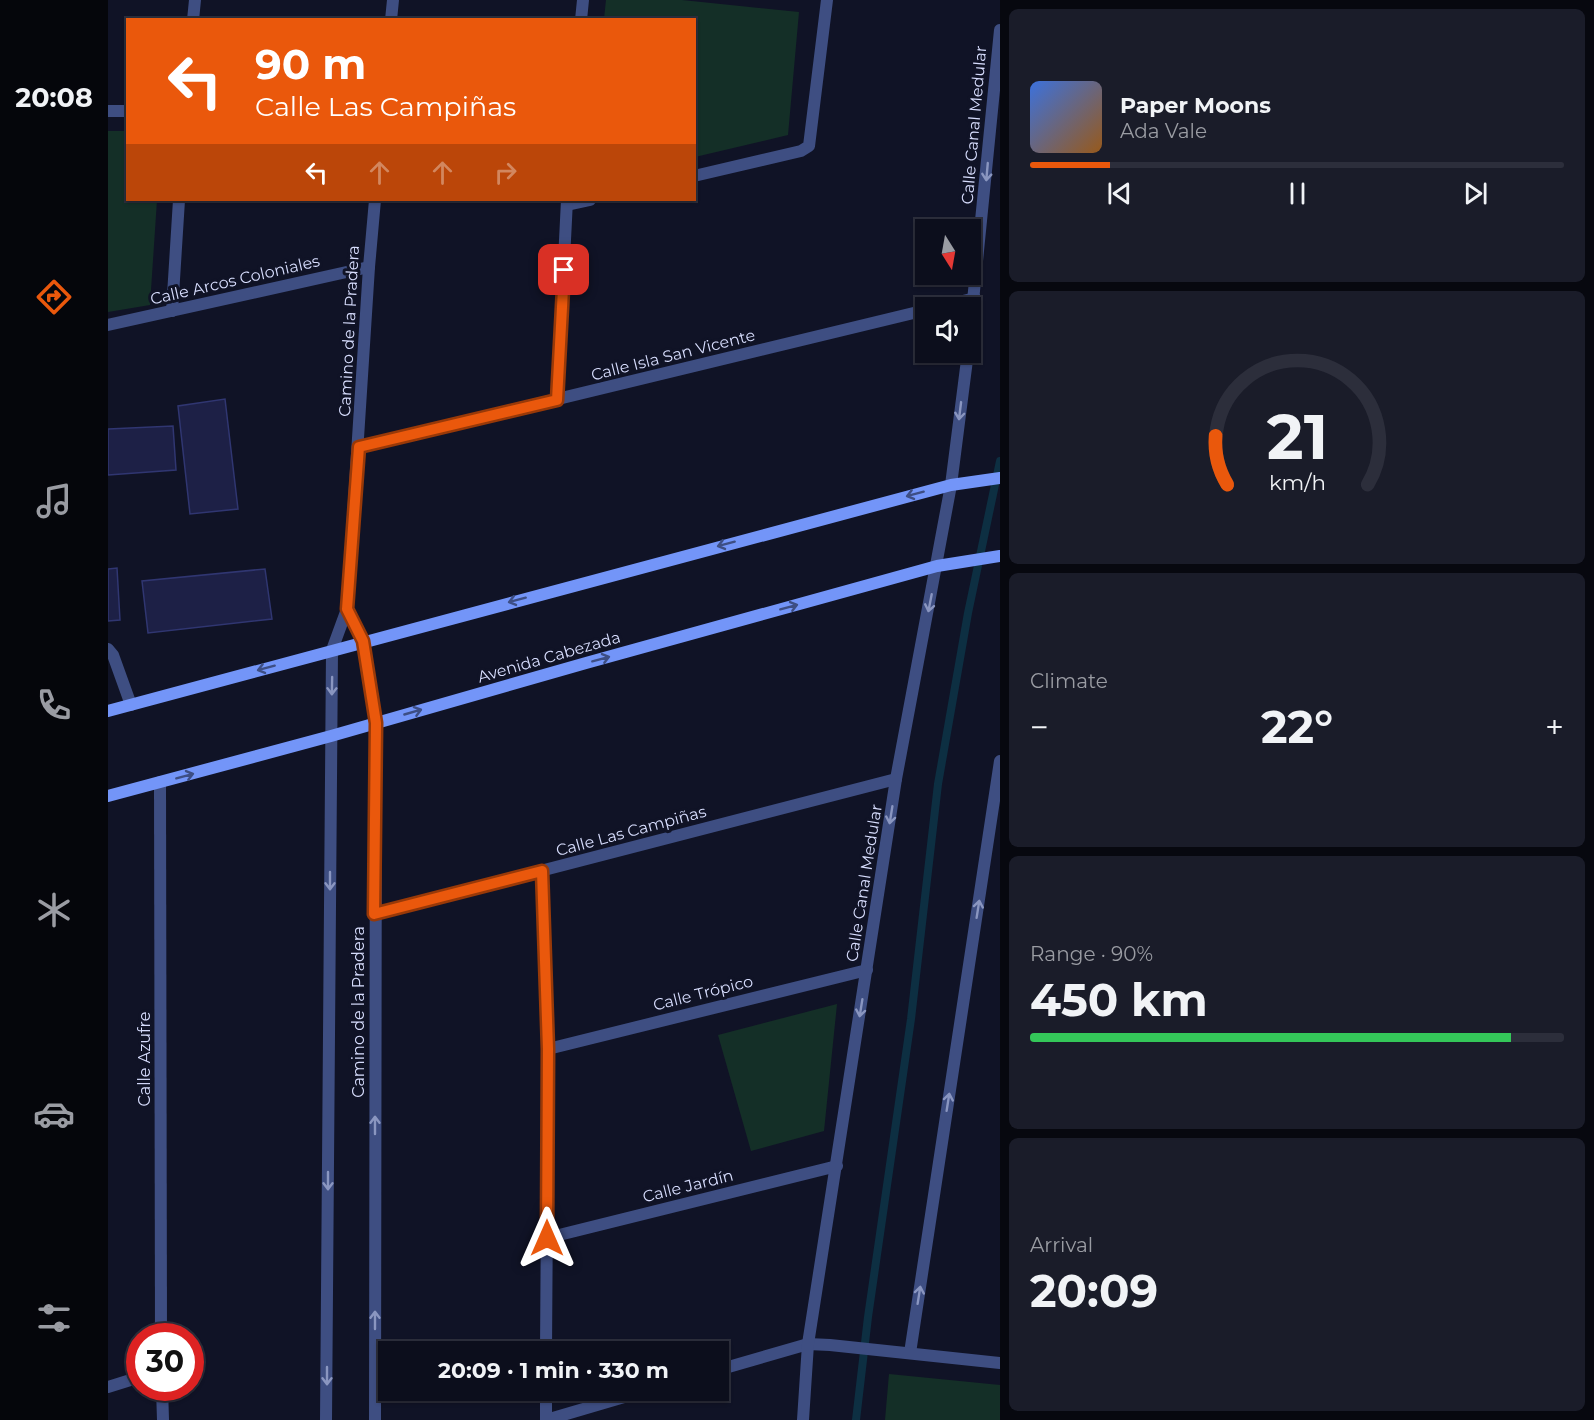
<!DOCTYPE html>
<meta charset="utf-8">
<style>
:root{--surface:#0c0e1c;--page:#1a1c29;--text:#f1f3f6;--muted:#9a9ca3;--line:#2c2e3b;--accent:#ea580c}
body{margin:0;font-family:Montserrat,sans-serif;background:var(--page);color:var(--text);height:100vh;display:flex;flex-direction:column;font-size:22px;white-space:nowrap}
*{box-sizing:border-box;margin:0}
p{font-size:20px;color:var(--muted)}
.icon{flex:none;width:33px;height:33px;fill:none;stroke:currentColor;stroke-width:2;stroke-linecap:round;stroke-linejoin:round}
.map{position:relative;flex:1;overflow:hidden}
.drawer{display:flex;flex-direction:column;gap:9px;padding:9px;background:#07080f;width:594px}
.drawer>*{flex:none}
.banner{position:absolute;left:18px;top:18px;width:570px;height:183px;border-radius:0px;box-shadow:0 2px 4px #0004,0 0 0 2px var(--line);background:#ea580c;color:#fff;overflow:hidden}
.needle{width:39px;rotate:169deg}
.tools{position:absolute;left:807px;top:219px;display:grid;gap:12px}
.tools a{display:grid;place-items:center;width:66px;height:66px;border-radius:0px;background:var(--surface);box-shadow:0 2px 4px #0004,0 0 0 2px var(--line);font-size:30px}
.speed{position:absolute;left:18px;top:1323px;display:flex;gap:12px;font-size:30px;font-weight:700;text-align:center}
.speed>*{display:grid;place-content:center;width:78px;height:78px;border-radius:50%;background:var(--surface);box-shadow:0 2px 4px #0004,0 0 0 2px var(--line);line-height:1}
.speed .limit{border:9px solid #d22;background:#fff;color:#111}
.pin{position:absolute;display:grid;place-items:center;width:51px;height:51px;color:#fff;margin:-26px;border-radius:12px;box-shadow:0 3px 9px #0006}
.me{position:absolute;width:66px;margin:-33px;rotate:0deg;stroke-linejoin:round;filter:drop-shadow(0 0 4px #0008)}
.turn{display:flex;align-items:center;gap:21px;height:126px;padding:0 30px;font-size:27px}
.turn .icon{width:78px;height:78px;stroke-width:2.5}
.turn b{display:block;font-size:42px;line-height:51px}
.lanes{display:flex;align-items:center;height:57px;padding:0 30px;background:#0003;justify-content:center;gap:30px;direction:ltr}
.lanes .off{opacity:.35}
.big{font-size:45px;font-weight:700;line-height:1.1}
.drawer .tile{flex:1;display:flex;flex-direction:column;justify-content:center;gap:9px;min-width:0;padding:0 21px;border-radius:9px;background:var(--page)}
.drawer .dial{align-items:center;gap:0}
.dial svg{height:156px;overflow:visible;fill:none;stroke:var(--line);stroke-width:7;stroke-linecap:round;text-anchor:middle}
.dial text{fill:var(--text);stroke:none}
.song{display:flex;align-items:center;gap:18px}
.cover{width:72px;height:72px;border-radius:9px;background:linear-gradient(135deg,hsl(220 70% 55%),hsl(30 70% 35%))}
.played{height:6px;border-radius:3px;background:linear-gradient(90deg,var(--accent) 15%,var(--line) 15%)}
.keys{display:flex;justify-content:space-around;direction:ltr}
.heat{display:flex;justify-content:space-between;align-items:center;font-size:33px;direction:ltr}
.charge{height:9px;border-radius:4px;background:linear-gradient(90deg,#34c759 90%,var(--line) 0)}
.trip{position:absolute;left:270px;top:1341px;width:351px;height:60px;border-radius:0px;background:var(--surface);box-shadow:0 2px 4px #0004,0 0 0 2px var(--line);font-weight:700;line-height:60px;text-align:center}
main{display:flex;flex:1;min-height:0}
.tabs{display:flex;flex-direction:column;width:108px;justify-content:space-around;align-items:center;background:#05060b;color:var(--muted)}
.tabs .icon{width:42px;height:42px}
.tabs .on{color:var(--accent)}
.tabs b{font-size:27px;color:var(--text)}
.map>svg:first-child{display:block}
</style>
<main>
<nav class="tabs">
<b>20:08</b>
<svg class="icon on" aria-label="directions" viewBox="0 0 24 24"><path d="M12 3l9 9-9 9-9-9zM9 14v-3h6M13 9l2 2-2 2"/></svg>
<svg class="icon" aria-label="music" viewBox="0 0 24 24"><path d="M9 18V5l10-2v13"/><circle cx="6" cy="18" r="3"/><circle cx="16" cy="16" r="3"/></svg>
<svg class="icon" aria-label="phone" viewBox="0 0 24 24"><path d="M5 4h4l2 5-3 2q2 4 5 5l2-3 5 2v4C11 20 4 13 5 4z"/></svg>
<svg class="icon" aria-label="climate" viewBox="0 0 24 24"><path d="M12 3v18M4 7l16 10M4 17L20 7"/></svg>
<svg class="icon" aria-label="car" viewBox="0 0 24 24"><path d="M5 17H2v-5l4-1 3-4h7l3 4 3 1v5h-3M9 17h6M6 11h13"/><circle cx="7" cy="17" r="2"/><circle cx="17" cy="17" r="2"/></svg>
<svg class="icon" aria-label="filters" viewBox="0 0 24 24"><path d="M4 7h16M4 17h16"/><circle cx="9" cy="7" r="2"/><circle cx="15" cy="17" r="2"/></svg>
</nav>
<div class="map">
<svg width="892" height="1420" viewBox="0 0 892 1420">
<rect width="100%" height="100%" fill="#101326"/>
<!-- green -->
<g fill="#142f27">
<polygon points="498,0 574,0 691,12 680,135 587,157 586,20 496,19"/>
<polygon points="0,131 19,131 20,200 49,200 42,305 0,312"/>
<polygon points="729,1004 716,1131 643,1151 610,1035"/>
<polygon points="781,1374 892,1385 892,1420 777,1420"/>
</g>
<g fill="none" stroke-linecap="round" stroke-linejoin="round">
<!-- stream -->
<polyline stroke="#0d2f42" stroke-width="8" points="748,1420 760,1317 803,1019 830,784 860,613 892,461"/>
</g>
<!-- building -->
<g fill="#1d2046" stroke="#303671" stroke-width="1.5">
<polygon points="117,399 130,509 82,514 70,406"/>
<polygon points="65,426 68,470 0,475 0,429"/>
<polygon points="9,568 12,620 0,621 0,569"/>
<polygon points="157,569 164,619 40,633 34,581"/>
</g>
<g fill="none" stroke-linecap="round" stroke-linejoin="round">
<!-- service -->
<polyline stroke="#3e4e82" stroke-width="12" points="0,649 5,655 23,705"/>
<!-- minor -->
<g stroke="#3e4e82" stroke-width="12">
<polyline points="85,20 87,0"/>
<polyline points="283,20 285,0"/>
<polyline points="473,20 475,0"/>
<polyline points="0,111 20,111"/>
<polyline points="586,176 693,151 701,146 719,0"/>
<polyline points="459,205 482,200"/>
<polyline points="827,308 867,298"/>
<polyline points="64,311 71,200"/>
<polyline points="0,325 261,267"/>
<polyline points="862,331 892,30"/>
<polyline points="449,400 459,200"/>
<polyline points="251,447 818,310"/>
<polyline points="239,609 255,641 268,723 267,1420"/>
<polyline points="52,782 53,1336"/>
<polyline points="434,871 440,1049 438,1352"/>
<polyline points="266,914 788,779"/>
<polyline points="440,1049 759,970"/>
<polyline points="439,1238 729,1166"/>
<polyline points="802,1353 892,761"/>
<polyline points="610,1370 700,1344 722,1345 892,1363"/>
<polyline points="0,1387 32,1377"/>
<polyline points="54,1388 55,1420"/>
<polyline points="218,1420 224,650 239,609 261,267 267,200"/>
<polyline points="438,1420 540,1390"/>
<polyline points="438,1420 438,1390"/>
<polyline points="695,1420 700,1344 788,779 843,485 860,352"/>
</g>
<!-- secondary -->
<g stroke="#7395f8" stroke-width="12">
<polyline points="0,711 843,485 892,478"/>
<polyline points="0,796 223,736 478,663 829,566 892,556"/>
</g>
</g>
<!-- one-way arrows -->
<defs><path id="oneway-shaft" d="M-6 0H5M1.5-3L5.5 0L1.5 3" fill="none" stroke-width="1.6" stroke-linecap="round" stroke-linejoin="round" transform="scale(1.5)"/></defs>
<g stroke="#8a96c0">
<use href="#oneway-shaft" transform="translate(879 172) rotate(95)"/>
<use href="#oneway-shaft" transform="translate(852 411) rotate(97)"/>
<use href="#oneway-shaft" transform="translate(822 603) rotate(101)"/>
<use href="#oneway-shaft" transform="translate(224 686) rotate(91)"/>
<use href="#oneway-shaft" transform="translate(783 815) rotate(99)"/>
<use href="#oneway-shaft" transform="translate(222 881) rotate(90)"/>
<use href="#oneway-shaft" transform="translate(870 909) rotate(-81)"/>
<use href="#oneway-shaft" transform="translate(753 1008) rotate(99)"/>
<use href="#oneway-shaft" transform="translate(840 1102) rotate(-81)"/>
<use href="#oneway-shaft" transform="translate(267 1125) rotate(-90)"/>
<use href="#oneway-shaft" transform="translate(220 1181) rotate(90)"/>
<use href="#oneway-shaft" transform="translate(811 1295) rotate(-81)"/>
<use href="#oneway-shaft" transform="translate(267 1320) rotate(-90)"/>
<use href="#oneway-shaft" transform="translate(219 1376) rotate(90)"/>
</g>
<g stroke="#3d4e84">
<use href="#oneway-shaft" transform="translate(807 494) rotate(165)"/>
<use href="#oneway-shaft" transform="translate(618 544) rotate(165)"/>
<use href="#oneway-shaft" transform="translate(409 600) rotate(165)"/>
<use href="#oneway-shaft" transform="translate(681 607) rotate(-15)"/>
<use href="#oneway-shaft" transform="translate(493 659) rotate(-15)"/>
<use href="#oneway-shaft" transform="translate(158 668) rotate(165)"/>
<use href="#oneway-shaft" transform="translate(305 712) rotate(-16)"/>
<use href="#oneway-shaft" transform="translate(77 776) rotate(-15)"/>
</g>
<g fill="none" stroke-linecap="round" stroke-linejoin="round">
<!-- route casing -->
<g stroke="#983908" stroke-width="15">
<polyline id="route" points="439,1238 440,1049 434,871 266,914 268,723 255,641 239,609 251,447 449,400 456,270"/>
</g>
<!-- route -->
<use href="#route" stroke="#ea580c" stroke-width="10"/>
</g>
<g text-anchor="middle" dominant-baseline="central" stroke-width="6" stroke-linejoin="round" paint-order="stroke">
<!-- street labels -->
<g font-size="16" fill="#d7ddfd" stroke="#101326">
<text transform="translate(866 125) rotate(-85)">Calle Canal Medular</text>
<text transform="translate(127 280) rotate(-13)">Calle Arcos Coloniales</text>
<text transform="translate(241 331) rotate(-87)">Camino de la Pradera</text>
<text transform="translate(565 355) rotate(-14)">Calle Isla San Vicente</text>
<text transform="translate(441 657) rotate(-16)">Avenida Cabezada</text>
<text transform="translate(523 831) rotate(-15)">Calle Las Campiñas</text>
<text transform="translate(756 883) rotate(-81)">Calle Canal Medular</text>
<text transform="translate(595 993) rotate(-14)">Calle Trópico</text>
<text transform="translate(250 1012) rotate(-90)">Camino de la Pradera</text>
<text transform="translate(36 1059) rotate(-90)">Calle Azufre</text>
<text transform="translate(580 1186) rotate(-14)">Calle Jardín</text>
</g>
</g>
</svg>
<div class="tools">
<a><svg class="needle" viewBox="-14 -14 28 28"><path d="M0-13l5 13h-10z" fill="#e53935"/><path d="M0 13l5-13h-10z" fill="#9a9ca3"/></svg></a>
<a><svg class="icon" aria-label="sound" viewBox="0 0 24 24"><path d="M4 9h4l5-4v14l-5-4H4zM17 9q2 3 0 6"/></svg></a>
</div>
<div class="speed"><div class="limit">30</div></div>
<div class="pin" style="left:456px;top:270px;background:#d93025"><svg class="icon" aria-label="arrive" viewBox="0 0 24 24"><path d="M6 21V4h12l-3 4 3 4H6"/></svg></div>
<svg class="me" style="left:439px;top:1238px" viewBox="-20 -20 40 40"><path d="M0-17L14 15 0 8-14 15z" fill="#ea580c" stroke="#fff" stroke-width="4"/></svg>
<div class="trip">20:09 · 1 min · 330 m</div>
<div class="banner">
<div class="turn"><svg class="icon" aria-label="left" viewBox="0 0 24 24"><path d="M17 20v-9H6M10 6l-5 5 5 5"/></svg><div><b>90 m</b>Calle Las Campiñas</div></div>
<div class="lanes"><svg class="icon" aria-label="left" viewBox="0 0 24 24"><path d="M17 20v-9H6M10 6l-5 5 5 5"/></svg><svg class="icon off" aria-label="ahead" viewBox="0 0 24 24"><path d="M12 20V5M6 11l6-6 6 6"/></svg><svg class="icon off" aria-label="ahead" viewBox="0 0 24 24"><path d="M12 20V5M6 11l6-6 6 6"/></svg><svg class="icon off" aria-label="right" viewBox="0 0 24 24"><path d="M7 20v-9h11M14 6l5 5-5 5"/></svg></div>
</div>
</div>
<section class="drawer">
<div class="tile">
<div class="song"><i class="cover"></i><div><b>Paper Moons</b><p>Ada Vale</p></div></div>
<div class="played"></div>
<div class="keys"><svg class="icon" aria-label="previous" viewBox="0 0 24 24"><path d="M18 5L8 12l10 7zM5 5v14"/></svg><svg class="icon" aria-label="pause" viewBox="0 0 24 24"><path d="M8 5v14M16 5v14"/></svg><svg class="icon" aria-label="next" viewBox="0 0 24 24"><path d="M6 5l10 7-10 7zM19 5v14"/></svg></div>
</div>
<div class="tile dial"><svg viewBox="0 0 100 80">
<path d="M14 69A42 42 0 1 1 86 69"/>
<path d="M14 69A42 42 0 0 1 8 44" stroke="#ea580c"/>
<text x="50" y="56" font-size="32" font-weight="700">21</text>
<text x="50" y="72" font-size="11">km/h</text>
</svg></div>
<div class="tile"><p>Climate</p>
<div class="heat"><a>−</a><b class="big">22°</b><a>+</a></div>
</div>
<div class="tile"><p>Range · 90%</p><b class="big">450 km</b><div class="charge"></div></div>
<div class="tile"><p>Arrival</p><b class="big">20:09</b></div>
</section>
</main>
